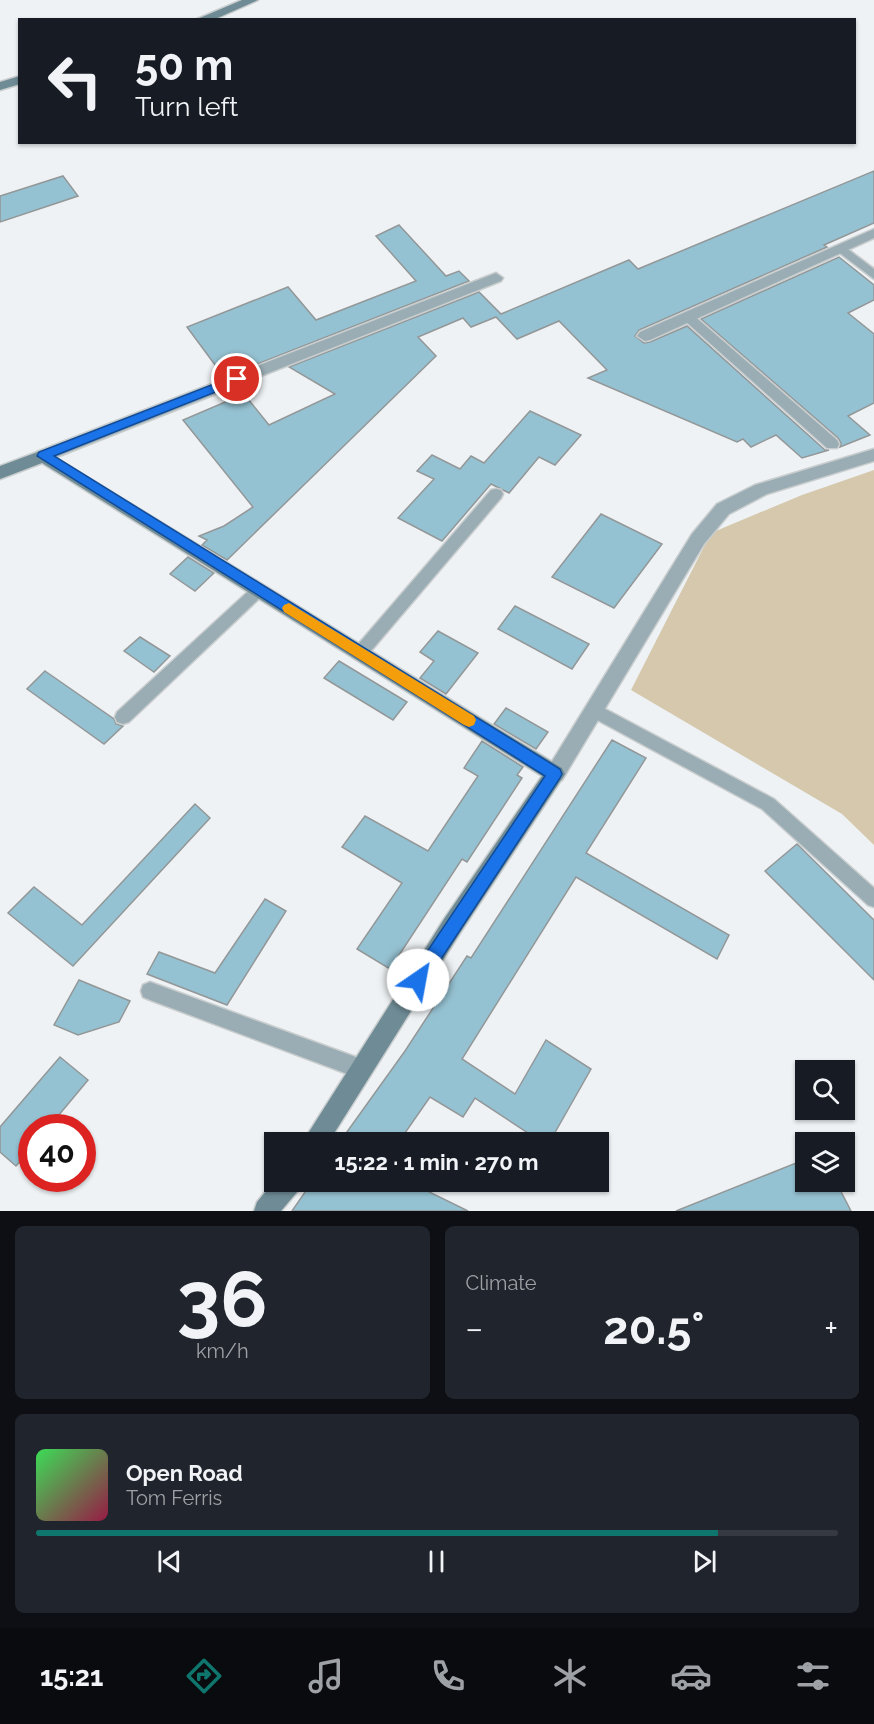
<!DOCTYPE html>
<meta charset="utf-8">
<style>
:root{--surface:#171b24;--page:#20242c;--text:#f1f3f6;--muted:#9ea1a6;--line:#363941;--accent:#0f766e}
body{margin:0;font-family:Raleway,sans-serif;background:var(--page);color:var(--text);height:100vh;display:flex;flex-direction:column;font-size:22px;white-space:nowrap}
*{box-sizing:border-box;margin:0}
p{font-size:20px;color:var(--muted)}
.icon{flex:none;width:33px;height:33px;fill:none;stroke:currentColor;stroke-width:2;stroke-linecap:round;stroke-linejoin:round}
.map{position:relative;height:1211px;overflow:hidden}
.drawer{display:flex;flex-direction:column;gap:15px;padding:15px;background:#0d0f14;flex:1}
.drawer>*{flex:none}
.hud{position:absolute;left:18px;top:18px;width:838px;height:126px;border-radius:0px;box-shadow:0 2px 4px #0004;background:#171b24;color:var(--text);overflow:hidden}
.fabs{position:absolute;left:795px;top:1060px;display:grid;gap:12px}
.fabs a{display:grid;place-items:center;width:60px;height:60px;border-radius:0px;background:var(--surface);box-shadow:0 2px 4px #0004;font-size:30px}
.speed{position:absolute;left:18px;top:1114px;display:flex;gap:12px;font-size:30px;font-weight:700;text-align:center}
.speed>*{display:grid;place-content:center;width:78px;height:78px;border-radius:50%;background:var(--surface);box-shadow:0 2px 4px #0004;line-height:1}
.speed .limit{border:9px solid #d22;background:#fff;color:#111}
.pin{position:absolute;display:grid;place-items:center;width:51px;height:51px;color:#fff;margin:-26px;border:3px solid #fff;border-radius:50%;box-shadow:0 2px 6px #0007}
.me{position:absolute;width:66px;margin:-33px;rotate:33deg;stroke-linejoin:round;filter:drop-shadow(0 0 4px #0008)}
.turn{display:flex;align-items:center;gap:21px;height:126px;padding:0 18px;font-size:27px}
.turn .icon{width:78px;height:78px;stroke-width:2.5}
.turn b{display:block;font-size:42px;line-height:51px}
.big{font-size:45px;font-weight:700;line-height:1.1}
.drawer .tile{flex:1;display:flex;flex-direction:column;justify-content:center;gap:9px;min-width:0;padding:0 21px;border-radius:9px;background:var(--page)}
.drawer .dial{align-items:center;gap:0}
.dial b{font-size:78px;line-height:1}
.song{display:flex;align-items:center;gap:18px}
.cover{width:72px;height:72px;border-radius:9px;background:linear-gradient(135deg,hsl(130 70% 55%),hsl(340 70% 35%))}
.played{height:6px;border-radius:3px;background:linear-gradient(90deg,var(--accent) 85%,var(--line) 85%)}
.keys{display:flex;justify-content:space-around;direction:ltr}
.heat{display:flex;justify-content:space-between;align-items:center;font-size:33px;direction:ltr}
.drawer .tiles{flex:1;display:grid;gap:15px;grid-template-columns:1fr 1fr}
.tile:last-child{grid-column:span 2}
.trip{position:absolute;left:264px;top:1132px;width:345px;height:60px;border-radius:0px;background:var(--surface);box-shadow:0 2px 4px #0004;font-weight:700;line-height:60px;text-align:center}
.dock{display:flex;height:96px;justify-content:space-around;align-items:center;background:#090b0e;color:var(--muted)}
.dock .icon{width:42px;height:42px}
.dock .on{color:var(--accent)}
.dock b{font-size:27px;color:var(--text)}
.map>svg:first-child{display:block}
</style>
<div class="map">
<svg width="874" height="1211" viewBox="0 0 874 1211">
<rect width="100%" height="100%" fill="#eef2f4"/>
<!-- green -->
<polygon fill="#d5c8ac" points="874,470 874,845 842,814 631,690 711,533 802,495"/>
<!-- building -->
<g fill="#95c2d2" stroke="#939798" stroke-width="1.5">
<polygon points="874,171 874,223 824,245 827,247 639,330 635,336 644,343 650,342 687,326 825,450 829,450 802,458 776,435 751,447 743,439 737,442 588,378 607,370 559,321 517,339 496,317 471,327 463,318 418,337 436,356 227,560 202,545 207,540 199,536 224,526 253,507 183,420 244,394 269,425 335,394 289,367 479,292 501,314 629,260 638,269"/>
<polygon points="63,176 78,196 0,222 0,196"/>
<polygon points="399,225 446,276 459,271 469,281 224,377 187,327 288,287 316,320 416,281 376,236"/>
<polygon points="839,257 874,285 874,300 848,313 874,334 874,403 848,416 870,435 840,447 841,443 838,438 701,319"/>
<polygon points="530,411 581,435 555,465 539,457 509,493 491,484 442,541 398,518 434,479 417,471 432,455 460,469 471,456 484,463"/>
<polygon points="601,514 662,544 614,608 552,577"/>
<polygon points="188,557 214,573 195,591 170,574"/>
<polygon points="515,606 589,644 572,669 498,629"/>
<polygon points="438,631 478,653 446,694 420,678 434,661 420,652"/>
<polygon points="140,637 170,656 154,672 124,651"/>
<polygon points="339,661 407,702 393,720 324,678"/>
<polygon points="45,671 114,719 116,724 123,726 104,744 27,689"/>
<polygon points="506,708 548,732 536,749 494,724"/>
<polygon points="612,740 646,758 586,853 729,935 717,959 576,877 462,1059 515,1094 546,1040 591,1069 549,1143 543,1143 475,1098 463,1117 430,1097 398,1143 339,1143 405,1051 467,956 471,958"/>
<polygon points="482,741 523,767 517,775 522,778 467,862 462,859 390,969 357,949 402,883 342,847 365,816 428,851 478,776 464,768"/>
<polygon points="195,804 210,818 73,966 8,913 34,887 82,925"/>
<polygon points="797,844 874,920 874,980 765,871"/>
<polygon points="265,899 286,911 227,1005 147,974 159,952 215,973"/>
<polygon points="79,980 130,1001 119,1022 78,1035 54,1025"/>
<polygon points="60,1057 88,1080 48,1128 32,1128 32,1148 16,1166 0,1152 0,1127"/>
<polygon points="806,1159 806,1182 836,1182 851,1211 676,1211"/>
<polygon points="312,1182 409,1182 468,1211 292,1211"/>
</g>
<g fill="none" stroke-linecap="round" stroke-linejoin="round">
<!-- lane casing -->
<g stroke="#c9cdce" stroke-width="3">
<g id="lane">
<polygon points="841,244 874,269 874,279 837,251 835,248"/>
<polygon points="688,313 692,314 837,440 839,444 837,448 827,448 684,320 682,317 684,314"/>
<polygon points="496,489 501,490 503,494 501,498 365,658 360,659 355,658 352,653 355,648 491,490"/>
<polygon points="259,584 264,586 266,590 264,594 129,722 123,724 117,722 115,717 117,712 254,586"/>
<polygon points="594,703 774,799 874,888 874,907 868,905 762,809 588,715 586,710 588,705"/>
<polygon points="150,982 361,1059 368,1062 371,1069 368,1076 361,1079 150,1000 143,997 141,991 143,985"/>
</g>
</g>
<!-- street casing -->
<g stroke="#c9cdce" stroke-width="3">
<g id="street">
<polygon points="874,229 874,238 650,340 645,341 637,336 640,332"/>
<polygon points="496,273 503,278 501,281 49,460 37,460 35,456 37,452"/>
<polygon points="874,449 874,461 767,494 729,514 704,544 562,780 555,783 548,780 545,774 548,768 692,534 717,504 755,485"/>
</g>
</g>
<!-- secondary casing -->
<g stroke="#c9cdce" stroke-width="3">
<g id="secondary">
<polygon points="242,0 258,0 213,20 195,20"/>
<polygon points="20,76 20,84 0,90 0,82"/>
<polygon points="43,450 562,768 565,774 460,933 328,1143 302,1143 444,919 542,776 42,463 0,479 0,466"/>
<polygon points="274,1181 301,1182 298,1191 281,1211 254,1211 257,1202"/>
</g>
</g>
<!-- lane -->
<use href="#lane" fill="#9aadb4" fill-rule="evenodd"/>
<!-- street -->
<use href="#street" fill="#9aadb4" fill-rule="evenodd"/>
<!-- secondary -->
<use href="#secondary" fill="#6f8c96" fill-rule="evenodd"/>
</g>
<!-- route -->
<polygon fill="#1a73e8" stroke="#114b97" stroke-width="1.5" points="237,375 243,379 241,382 54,456 560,769 562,774 560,778 424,985 418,988 412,985 410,980 412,974 545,776 37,456 39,452"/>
<!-- slow -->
<polygon fill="#f59e0b" points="289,603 474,716 476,720 474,725 469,727 464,725 284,612 282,608 284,605"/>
</svg>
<div class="fabs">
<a><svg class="icon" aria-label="search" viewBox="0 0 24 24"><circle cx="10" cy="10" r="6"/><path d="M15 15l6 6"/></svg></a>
<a><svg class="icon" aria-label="layers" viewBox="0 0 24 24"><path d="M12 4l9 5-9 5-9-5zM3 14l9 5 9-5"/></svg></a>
</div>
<div class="speed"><div class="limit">40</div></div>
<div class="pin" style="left:237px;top:379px;background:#d93025"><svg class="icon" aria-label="arrive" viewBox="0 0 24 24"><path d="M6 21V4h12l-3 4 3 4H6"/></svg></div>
<svg class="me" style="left:418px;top:980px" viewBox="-20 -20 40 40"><circle r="19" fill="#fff"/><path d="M0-13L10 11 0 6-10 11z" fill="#1a73e8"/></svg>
<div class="trip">15:22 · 1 min · 270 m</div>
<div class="hud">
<div class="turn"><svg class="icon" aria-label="left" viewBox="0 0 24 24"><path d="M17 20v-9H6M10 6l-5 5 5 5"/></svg><div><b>50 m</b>Turn left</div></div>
</div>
</div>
<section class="drawer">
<div class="tiles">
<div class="tile dial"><b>36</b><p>km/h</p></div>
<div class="tile"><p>Climate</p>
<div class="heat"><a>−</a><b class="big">20.5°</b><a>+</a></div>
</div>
<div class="tile">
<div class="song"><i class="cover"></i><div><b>Open Road</b><p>Tom Ferris</p></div></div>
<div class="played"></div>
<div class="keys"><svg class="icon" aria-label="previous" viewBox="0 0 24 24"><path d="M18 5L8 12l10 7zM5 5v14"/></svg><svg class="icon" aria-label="pause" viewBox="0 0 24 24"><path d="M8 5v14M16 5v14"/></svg><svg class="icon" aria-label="next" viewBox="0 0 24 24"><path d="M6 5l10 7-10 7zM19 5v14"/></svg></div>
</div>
</div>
</section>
<nav class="dock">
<b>15:21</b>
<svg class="icon on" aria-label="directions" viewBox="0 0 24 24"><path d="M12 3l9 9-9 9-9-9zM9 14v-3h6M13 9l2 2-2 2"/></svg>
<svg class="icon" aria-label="music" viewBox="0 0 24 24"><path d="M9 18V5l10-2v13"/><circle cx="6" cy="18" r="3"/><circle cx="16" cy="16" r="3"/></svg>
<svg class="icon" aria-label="phone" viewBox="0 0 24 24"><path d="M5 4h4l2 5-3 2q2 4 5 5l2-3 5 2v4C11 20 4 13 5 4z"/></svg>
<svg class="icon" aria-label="climate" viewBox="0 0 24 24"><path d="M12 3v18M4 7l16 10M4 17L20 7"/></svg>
<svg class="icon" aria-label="car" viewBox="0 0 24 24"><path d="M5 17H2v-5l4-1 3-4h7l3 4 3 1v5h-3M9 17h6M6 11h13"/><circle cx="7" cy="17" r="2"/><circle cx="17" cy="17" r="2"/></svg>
<svg class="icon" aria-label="filters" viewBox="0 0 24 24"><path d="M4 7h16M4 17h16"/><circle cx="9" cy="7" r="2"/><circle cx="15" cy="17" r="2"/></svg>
</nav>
